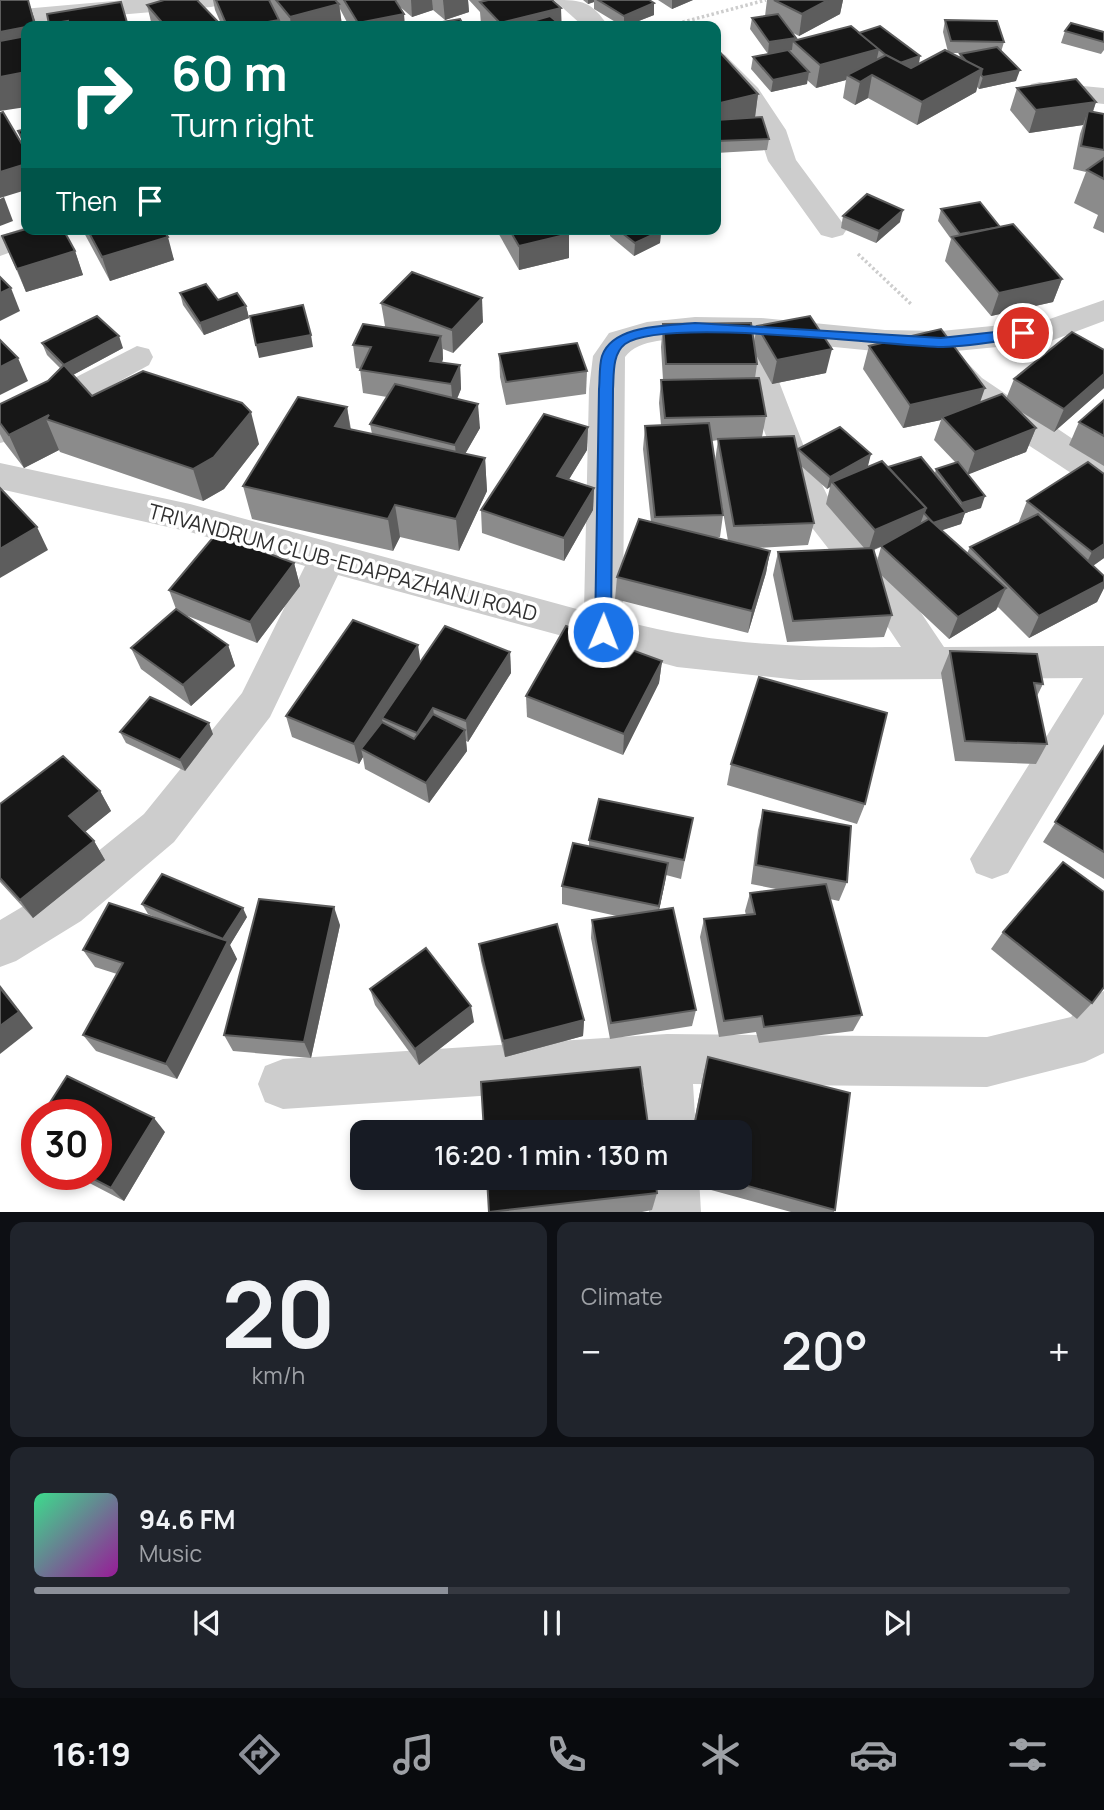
<!DOCTYPE html>
<meta charset="utf-8">
<style>
:root{--surface:#171b24;--page:#20242c;--text:#f1f3f6;--muted:#9ea1a6;--line:#363941;--accent:#8c9099}
body{margin:0;font-family:Manrope,sans-serif;background:var(--page);color:var(--text);height:100vh;display:flex;flex-direction:column;font-size:26px;white-space:nowrap}
*{box-sizing:border-box;margin:0}
p{font-size:23px;color:var(--muted)}
.icon{flex:none;width:38px;height:38px;fill:none;stroke:currentColor;stroke-width:2;stroke-linecap:round;stroke-linejoin:round}
.map{position:relative;height:1212px;overflow:hidden}
.details{display:flex;flex-direction:column;gap:10px;padding:10px;background:#0d0f14;flex:1}
.details>*{flex:none}
.hud{position:absolute;left:21px;top:21px;width:700px;height:214px;border-radius:14px;box-shadow:0 4px 10px #0003;background:#00695c;color:#fff;overflow:hidden}
.speed{position:absolute;left:21px;top:1099px;display:flex;gap:14px;font-size:35px;font-weight:700;text-align:center}
.speed>*{display:grid;place-content:center;width:91px;height:91px;border-radius:50%;background:var(--surface);box-shadow:0 4px 10px #0003;line-height:1}
.speed .limit{border:10px solid #d22;background:#fff;color:#111}
.pin{position:absolute;display:grid;place-items:center;width:60px;height:60px;color:#fff;margin:-30px;border:4px solid #fff;border-radius:50%;box-shadow:0 2px 7px #0007}
.me{position:absolute;width:77px;margin:-38px;rotate:1deg;stroke-linejoin:round;filter:drop-shadow(0 0 5px #0008)}
.turn{display:flex;align-items:center;gap:24px;height:147px;padding:0 35px;font-size:32px}
.turn .icon{width:91px;height:91px;stroke-width:2.5}
.turn b{display:block;font-size:49px;line-height:60px}
.then{display:flex;align-items:center;height:66px;padding:0 35px;background:#0003;gap:14px;font-size:26px}
.big{font-size:52px;font-weight:600;line-height:1.1}
.details .card{flex:1;display:flex;flex-direction:column;justify-content:center;gap:10px;min-width:0;padding:0 24px;border-radius:14px;background:var(--page)}
.details .dial{align-items:center;gap:0}
.dial b{font-size:91px;line-height:1}
.song{display:flex;align-items:center;gap:21px}
.cover{width:84px;height:84px;border-radius:10px;background:linear-gradient(135deg,hsl(150 70% 55%),hsl(300 70% 35%))}
.played{height:7px;border-radius:4px;background:linear-gradient(90deg,var(--accent) 40%,var(--line) 40%)}
.keys{display:flex;justify-content:space-around;direction:ltr}
.heat{display:flex;justify-content:space-between;align-items:center;font-size:38px;direction:ltr}
.details .tiles{flex:1;display:grid;gap:10px;grid-template-columns:1fr 1fr}
.card:last-child{grid-column:span 2}
.trip{position:absolute;left:350px;top:1120px;width:402px;height:70px;border-radius:14px;background:var(--surface);box-shadow:0 4px 10px #0003;font-weight:600;line-height:70px;text-align:center}
.tab-bar{display:flex;height:112px;justify-content:space-around;align-items:center;background:#090b0e;color:var(--muted)}
.tab-bar .icon{width:49px;height:49px}
.tab-bar .active{color:var(--accent)}
.tab-bar b{font-size:32px;color:var(--text)}
.map>svg:first-child{display:block}
</style>
<div class="map">
<svg width="1104" height="1212" viewBox="0 0 1104 1212">
<rect width="100%" height="100%" fill="#fff"/>
<g fill="none" stroke-linecap="round" stroke-linejoin="round">
<!-- path -->
<g stroke="#cdcdcd" stroke-width="3.5" stroke-dasharray="2.5 2.5" stroke-linecap="butt">
<polyline points="668,26 766,0"/>
<polyline points="858,254 912,305"/>
</g>
<!-- minor -->
<g fill="#cdcdcd" fill-rule="evenodd">
<polygon points="125,0 223,0 220,5 211,7 0,25 0,11"/>
<path d="M 554,0 C 583,0 591,1 608,26 L 583,26 Z"/>
<polygon points="716,52 725,55 758,88 786,130 796,160 847,229 843,235 832,238 821,235 768,161 758,130 739,99 716,75"/>
<polygon points="1040,82 1104,88 1104,104 1031,96 1027,90 1031,84"/>
<polygon points="26,227 26,229 63,229 59,235 0,256 0,236"/>
<path d="M 1104,300 L 1104,321 L 1048,342 L 956,351 L 982,378 L 1104,460 L 1104,490 L 1091,486 C 1056,462 943,396 932,360 L 936,353 L 885,352 L 763,340 L 806,452 L 831,503 L 905,589 L 944,647 L 1104,646 L 1104,714 L 1008,873 L 992,879 L 976,873 L 970,859 L 1083,678 L 799,680 L 677,667 L 338,575 L 270,717 L 174,842 L 81,921 L 16,961 L 0,967 L 0,920 L 49,891 L 144,814 L 242,693 L 305,566 L 190,532 L 0,489 L 0,463 L 190,504 L 584,611 L 589,389 L 593,356 L 609,333 L 647,322 L 695,317 L 761,318 L 885,330 L 941,331 L 1044,321 ZM 695,337 L 730,339 L 772,452 L 799,511 L 877,611 L 901,647 C 806,648 714,645 623,621 L 625,357 C 639,338 673,340 695,337 Z"/>
<polygon points="137,346 149,349 153,357 149,365 12,440 0,443 0,416"/>
<polygon points="1104,991 1104,1053 1085,1062 987,1087 693,1084 696,1132 646,1132 644,1085 283,1109 265,1102 258,1084 265,1066 283,1059 667,1034 987,1037 1071,1017 1087,998"/>
<polygon points="647,1178 699,1178 701,1212 649,1212"/>
</g>
</g>
<!-- wall -->
<g fill="#8b8b8b" fill-rule="evenodd">
<polygon points="213,0 468,0 469,12 445,20 433,10 412,17 399,6 405,26 349,26 340,9 342,26 283,26 279,22 280,26 222,26 215,10"/>
<polygon points="469,0 552,0 561,8 562,26 482,26 481,24 480,12"/>
<polygon points="583,0 649,0 654,3 654,15 626,26 622,26 594,9 594,2 588,4"/>
<polygon points="658,0 693,0 672,9"/>
<path d="M 767,0 L 843,0 L 840,14 L 799,36 L 791,32 L 795,40 L 859,33 L 920,56 L 919,64 L 948,52 L 943,32 L 945,20 L 1004,42 L 1001,52 L 1016,81 L 979,89 L 977,87 L 976,92 L 917,125 L 868,98 L 855,105 L 843,98 L 846,80 L 816,88 L 807,80 L 807,84 L 771,92 L 751,69 L 753,57 L 768,54 L 750,29 L 752,18 L 765,16 ZM 950,53 L 966,53 L 960,54 L 959,58 Z"/>
<polygon points="147,5 222,26 152,26"/>
<polygon points="1065,31 1104,32 1104,50 1101,54 1061,43"/>
<polygon points="716,48 758,94 755,117 769,139 767,150 716,153"/>
<polygon points="1017,88 1096,102 1093,112 1104,114 1104,233 1093,228 1098,215 1074,203 1086,172 1073,169 1080,134 1083,125 1029,133 1010,110"/>
<polygon points="26,129 26,150 22,143 18,131"/>
<polygon points="941,209 1000,227 1062,279 1053,302 991,316 945,261 951,239 938,221"/>
<polygon points="843,216 900,222 876,243 841,228"/>
<polygon points="82,229 163,229 174,260 110,281"/>
<polygon points="496,229 566,229 569,258 519,270"/>
<polygon points="610,229 659,229 661,231 660,243 634,256 610,236"/>
<polygon points="2,236 75,251 83,275 26,292"/>
<polygon points="180,293 246,306 249,318 204,335 183,305"/>
<polygon points="381,303 483,322 453,353 443,349 443,359 442,363 460,365 461,389 457,399 480,428 465,454 485,458 487,491 459,551 400,537 393,551 252,519 243,486 347,407 351,429 372,434 370,424 387,397 363,393 360,369 356,368 353,345 385,326"/>
<path d="M 663,324 L 754,342 L 757,326 L 826,373 L 772,384 L 756,355 L 757,364 L 755,378 L 766,416 L 762,437 L 798,453 L 798,449 L 868,466 L 863,469 L 888,468 L 935,473 L 936,469 L 956,463 L 934,440 L 941,420 L 903,428 L 863,369 L 869,346 L 980,402 L 1006,399 L 1014,379 L 1104,350 L 1104,388 L 1054,432 L 1018,410 L 1036,428 L 1026,452 L 968,474 L 981,508 L 965,513 L 961,524 L 941,530 L 967,553 L 970,547 L 1018,524 L 1027,501 L 1104,558 L 1093,566 L 1104,576 L 1104,588 L 1097,602 L 1029,638 L 998,607 L 996,610 L 949,639 L 880,574 L 892,615 L 884,637 L 787,642 L 773,575 L 778,552 L 865,549 L 826,504 L 830,487 L 827,489 L 800,465 L 814,523 L 808,545 L 757,548 L 770,551 L 766,573 L 748,633 L 615,599 L 617,577 L 651,522 L 643,449 L 645,426 L 661,425 L 659,403 L 661,380 L 663,380 L 661,347 ZM 718,440 L 715,461 L 712,441 ZM 718,482 L 728,541 L 715,538 L 720,537 L 723,515 ZM 881,547 L 877,561 L 874,550 Z"/>
<polygon points="42,343 123,348 73,375 92,396 259,444 224,489 203,501 60,452 59,450 24,468 4,442 0,434 0,404 48,381 60,368 47,355"/>
<polygon points="499,354 587,371 586,394 506,405 500,377"/>
<polygon points="1104,400 1104,466 1069,445 1079,422"/>
<polygon points="588,427 587,450 569,479 594,488 593,510 564,561 482,533 481,510"/>
<polygon points="294,563 300,586 257,643 185,615 228,645 235,666 191,706 141,669 131,648 176,609 169,590"/>
<polygon points="950,651 1043,684 1037,696 1047,744 1036,764 955,761 941,673"/>
<polygon points="510,652 511,673 468,742 466,741 467,751 429,803 365,769 363,757 359,764 292,737 286,716 421,661"/>
<polygon points="662,661 659,683 623,755 527,717 526,696"/>
<polygon points="120,732 213,734 185,771 126,743"/>
<polygon points="1104,746 1104,879 1043,842"/>
<polygon points="731,764 865,804 857,824 727,785"/>
<polygon points="100,791 111,811 85,832 94,841 105,860 33,918 0,882 0,804"/>
<polygon points="763,810 847,882 839,901 830,899 862,1015 853,1031 759,1043 756,1032 719,1037 700,937 704,919 746,915 745,911 750,893 781,890 751,884 758,830"/>
<polygon points="693,818 681,879 666,875 659,910 696,1010 692,1026 610,1039 591,938 592,920 617,916 562,904 562,886 589,846 589,840"/>
<polygon points="142,904 247,917 230,945 237,959 177,1079 96,1051 83,1035 117,974 95,967 83,950 162,920 148,914"/>
<polygon points="340,925 311,1058 233,1051 224,1035"/>
<polygon points="1003,932 1092,1003 1077,1019 991,949"/>
<polygon points="479,944 584,1020 583,1036 505,1057 481,961"/>
<polygon points="370,989 474,1022 419,1065 375,1005"/>
<polygon points="708,1057 835,1210 834,1212 791,1212 682,1182 683,1178 740,1178 740,1132 692,1132 704,1072"/>
<polygon points="37,1122 37,1156 23,1144"/>
<polygon points="165,1132 124,1201 72,1174 96,1174"/>
<polygon points="657,1193 652,1210 642,1212 489,1212"/>
</g>
<!-- shaded-wall -->
<g fill="#5d5d5d">
<polygon points="28,0 37,26 32,26"/>
<polygon points="411,0 432,0 433,10 412,17"/>
<polygon points="443,0 468,0 469,12 445,20"/>
<polygon points="588,0 594,0 594,2 588,4"/>
<polygon points="672,0 693,0 672,9"/>
<polygon points="825,0 843,0 840,14 799,36 802,14"/>
<polygon points="654,3 654,15 626,26 624,26 624,16"/>
<polygon points="339,4 342,26 291,26 290,17"/>
<polygon points="561,8 561,26 500,26 500,23"/>
<polygon points="404,14 405,26 358,26 358,23"/>
<polygon points="279,20 280,26 246,26"/>
<polygon points="68,21 70,26 50,26 49,24"/>
<polygon points="26,27 26,61 0,66 0,32"/>
<polygon points="796,38 795,43 793,41 792,50 768,54 769,42"/>
<polygon points="879,49 874,72 847,75 846,80 816,88 820,65"/>
<polygon points="920,56 918,68 895,75 897,64"/>
<polygon points="982,69 976,92 917,125 922,102"/>
<polygon points="1020,70 1016,81 979,89 983,77"/>
<polygon points="26,72 26,107 0,111 0,77"/>
<polygon points="809,72 807,84 771,92 773,80"/>
<polygon points="872,75 868,98 855,105 860,82"/>
<polygon points="758,94 755,117 716,126 716,104"/>
<polygon points="1096,102 1088,125 1088,111 1083,125 1029,133 1036,110"/>
<polygon points="26,164 26,190 0,198 0,172"/>
<polygon points="4,197 13,221 0,226 0,199"/>
<polygon points="903,210 900,222 876,243 879,231"/>
<polygon points="176,229 191,229 177,233"/>
<polygon points="661,231 660,243 634,256 635,243"/>
<polygon points="569,234 569,258 519,270 519,246"/>
<polygon points="168,237 174,260 110,281 102,257"/>
<polygon points="75,251 83,275 26,292 17,269"/>
<polygon points="1062,279 1053,302 991,316 999,293"/>
<polygon points="11,288 20,311 0,321 0,293"/>
<polygon points="482,298 483,322 453,353 452,330"/>
<polygon points="246,306 249,318 204,335 200,323"/>
<polygon points="311,335 313,347 259,358 256,345"/>
<polygon points="119,336 123,348 69,377 64,365"/>
<polygon points="441,336 443,359 433,382 430,361"/>
<polygon points="832,349 826,373 772,384 777,360"/>
<polygon points="18,358 28,381 0,395 0,367"/>
<polygon points="460,365 461,389 453,408 451,384"/>
<polygon points="1104,374 1104,388 1054,432 1064,409"/>
<polygon points="985,388 977,411 942,417 941,420 903,428 910,405"/>
<polygon points="478,404 480,428 457,468 455,445"/>
<polygon points="347,407 352,440 335,426"/>
<polygon points="251,412 259,444 224,489 203,501 193,469"/>
<polygon points="49,415 46,419 59,450 24,468 9,435"/>
<polygon points="588,427 587,450 557,499 557,476"/>
<polygon points="1036,428 1026,452 967,475 975,452"/>
<polygon points="871,454 868,466 834,484 832,482 830,487 827,489 830,477"/>
<polygon points="485,458 487,491 459,551 456,519"/>
<polygon points="594,488 593,510 564,561 564,538"/>
<polygon points="985,496 981,508 965,513 961,524 928,535 932,523 958,514 962,503"/>
<polygon points="395,505 400,537 393,551 388,519"/>
<polygon points="926,508 918,530 868,552 875,530"/>
<polygon points="37,527 48,550 0,578 0,549"/>
<polygon points="1104,544 1104,558 1081,574 1092,552"/>
<polygon points="770,551 766,573 748,633 752,611"/>
<polygon points="294,563 300,586 257,643 250,622"/>
<polygon points="1104,582 1104,588 1097,602 1029,638 1039,616"/>
<polygon points="1006,588 996,610 949,639 958,617"/>
<polygon points="228,645 235,666 191,706 183,685"/>
<polygon points="418,645 421,666 382,718 383,726 361,749 363,757 359,764 354,744"/>
<polygon points="510,652 511,673 468,742 466,721"/>
<polygon points="662,661 659,683 623,755 624,734"/>
<polygon points="433,708 436,729 420,754 417,733"/>
<polygon points="209,723 213,734 185,771 180,760"/>
<polygon points="465,730 467,751 429,803 426,783"/>
<polygon points="100,791 111,811 81,835 69,816"/>
<polygon points="94,841 105,860 33,918 20,900"/>
<polygon points="668,863 665,882 656,924 659,906"/>
<polygon points="334,907 340,925 311,1058 304,1042"/>
<polygon points="243,908 247,917 230,945 237,959 177,1079 166,1064 223,939"/>
<polygon points="0,985 33,1028 0,1054"/>
<polygon points="471,1006 474,1022 419,1065 415,1049"/>
<polygon points="584,1020 583,1036 505,1057 503,1041"/>
<polygon points="154,1118 165,1132 124,1201 111,1188"/>
</g>
<!-- building -->
<g fill="#171717" stroke="#5d5d5d" stroke-width="2">
<polygon points="0,0 28,0 35,26 26,26 26,27 0,32"/>
<polygon points="164,0 197,0 222,26 165,26 147,5"/>
<polygon points="216,0 269,0 279,20 246,26 227,26"/>
<polygon points="276,0 335,0 339,4 290,17"/>
<polygon points="344,0 395,0 404,14 358,23"/>
<polygon points="488,0 552,0 561,8 500,23 480,2"/>
<polygon points="598,0 649,0 654,3 624,16"/>
<polygon points="774,0 828,0 802,14"/>
<polygon points="121,2 128,26 69,26 68,21 49,24 47,14"/>
<polygon points="778,14 796,38 769,42 752,18"/>
<polygon points="550,16 562,26 515,26"/>
<polygon points="460,19 464,26 418,26"/>
<polygon points="945,20 997,21 1004,42 951,41"/>
<polygon points="1071,23 1104,32 1104,42 1065,31"/>
<polygon points="851,26 879,49 820,65 793,41"/>
<polygon points="880,26 920,56 900,63 887,56 859,33"/>
<polygon points="26,36 26,72 0,77 0,41"/>
<polygon points="997,47 1020,70 983,77 981,75 982,69 967,62 960,54"/>
<polygon points="716,48 758,94 716,104"/>
<polygon points="788,50 809,72 773,80 753,57"/>
<polygon points="945,50 982,69 922,102 872,75 860,82 847,75 886,55 911,68"/>
<polygon points="1076,79 1096,102 1036,110 1017,88"/>
<polygon points="1088,111 1104,114 1104,150 1081,146"/>
<polygon points="3,112 26,151 26,164 0,172 0,113"/>
<polygon points="762,117 769,139 717,141 716,137 716,120"/>
<polygon points="26,129 26,145 18,131"/>
<polygon points="1104,158 1104,179 1087,170"/>
<polygon points="867,194 903,210 879,231 843,216"/>
<polygon points="980,202 1000,227 960,234 941,209"/>
<polygon points="1013,224 1062,279 999,293 952,237"/>
<polygon points="26,229 63,229 75,251 17,269 2,236"/>
<polygon points="87,229 163,229 168,237 102,257"/>
<polygon points="509,229 566,229 569,234 519,246"/>
<polygon points="617,229 659,229 661,231 635,243"/>
<polygon points="412,272 482,298 452,330 381,303"/>
<polygon points="0,277 11,288 0,293"/>
<polygon points="206,284 218,300 237,293 246,306 200,323 180,293"/>
<polygon points="303,305 311,335 256,345 250,316"/>
<polygon points="97,316 119,336 64,365 42,343"/>
<polygon points="810,316 832,349 777,360 757,326"/>
<polygon points="751,323 757,364 666,364 663,324"/>
<polygon points="363,324 441,336 430,361 460,365 451,384 360,370 371,347 353,345"/>
<polygon points="941,329 985,388 910,405 869,346"/>
<polygon points="1072,332 1104,350 1104,374 1064,409 1014,379"/>
<polygon points="0,340 18,358 0,367"/>
<polygon points="577,343 587,371 506,382 499,354"/>
<polygon points="64,365 92,396 143,371 242,403 251,412 214,457 193,469 46,419 49,415 9,435 0,423 0,404 48,381"/>
<polygon points="759,378 766,416 665,418 661,380"/>
<polygon points="395,384 478,404 455,445 370,424"/>
<polygon points="1002,394 1036,428 975,452 942,417"/>
<polygon points="298,397 347,407 335,426 485,458 456,519 395,505 388,519 243,486"/>
<polygon points="1104,400 1104,436 1079,422"/>
<polygon points="544,414 588,427 557,476 594,488 564,538 481,510"/>
<polygon points="709,423 723,515 655,517 645,426"/>
<polygon points="840,427 871,454 830,477 798,449"/>
<polygon points="794,436 814,523 734,526 718,439"/>
<polygon points="921,457 966,512 933,523 924,513 926,508 888,467"/>
<polygon points="882,461 926,508 875,530 832,482"/>
<polygon points="958,462 985,496 962,503 936,469"/>
<polygon points="1088,462 1104,474 1104,544 1092,552 1027,501"/>
<polygon points="0,488 37,527 0,549"/>
<polygon points="1038,514 1104,576 1104,582 1039,616 970,547"/>
<polygon points="639,519 770,551 752,611 617,577"/>
<polygon points="929,519 1006,588 958,617 881,546"/>
<polygon points="216,534 294,563 250,622 169,590"/>
<polygon points="873,548 892,615 793,621 778,552"/>
<polygon points="176,609 228,645 183,685 131,648"/>
<polygon points="353,620 418,645 354,744 286,716"/>
<polygon points="445,626 510,652 466,721 433,708 417,733 382,718"/>
<polygon points="566,626 662,661 624,734 526,696"/>
<polygon points="950,651 1037,654 1043,684 1034,683 1047,744 965,741"/>
<polygon points="759,677 887,713 865,804 731,764"/>
<polygon points="150,697 209,723 180,760 120,732"/>
<polygon points="433,714 465,730 426,783 361,749 382,722 414,739"/>
<polygon points="1104,746 1104,852 1055,822"/>
<polygon points="63,756 100,791 69,816 94,841 20,900 0,878 0,804"/>
<polygon points="599,799 693,818 684,860 589,840"/>
<polygon points="763,810 851,826 847,882 756,865"/>
<polygon points="573,843 668,863 659,906 562,886"/>
<polygon points="1063,862 1104,892 1104,987 1092,1003 1003,932"/>
<polygon points="162,874 243,908 223,939 142,904"/>
<polygon points="826,884 862,1015 764,1027 762,1016 724,1021 704,919 755,914 750,893"/>
<polygon points="259,899 334,907 304,1042 224,1035"/>
<polygon points="109,903 228,941 166,1064 83,1035 123,963 83,950"/>
<polygon points="673,908 696,1010 611,1023 592,920"/>
<polygon points="557,924 584,1020 503,1041 479,944"/>
<polygon points="426,948 471,1006 415,1049 370,989"/>
<polygon points="0,988 19,1012 0,1026"/>
<polygon points="708,1057 850,1093 835,1210 719,1178 740,1178 740,1132 693,1132"/>
<polygon points="640,1067 649,1132 484,1132 481,1082"/>
<polygon points="67,1076 154,1118 111,1188 84,1174 96,1174 96,1115 42,1115"/>
<polygon points="37,1122 37,1151 23,1144"/>
<polygon points="487,1178 655,1178 657,1193 489,1212"/>
</g>
<!-- route -->
<path fill="#1a73e8" stroke="#114b97" stroke-width="2" d="M 695,323 L 941,338 L 1023,329 L 1030,333 L 1023,338 C 996,341 966,347 938,347 C 881,345 663,317 625,344 C 612,354 614,375 613,389 L 611,632 L 603,638 L 595,632 L 599,389 C 600,379 599,366 602,356 C 613,324 668,326 695,323 Z"/>
<g text-anchor="middle" dominant-baseline="central" stroke-width="7" stroke-linejoin="round" paint-order="stroke">
<!-- street labels -->
<g font-size="21" fill="#303030" stroke="#fff">
<text transform="translate(343 562) rotate(15)">TRIVANDRUM CLUB-EDAPPAZHANJI ROAD</text>
</g>
</g>
</svg>
<div class="speed"><div class="limit">30</div></div>
<div class="pin" style="left:1023px;top:333px;background:#d93025"><svg class="icon" aria-label="arrive" viewBox="0 0 24 24"><path d="M6 21V4h12l-3 4 3 4H6"/></svg></div>
<svg class="me" style="left:603px;top:632px" viewBox="-20 -20 40 40"><circle r="17" fill="#1a73e8" stroke="#fff" stroke-width="3"/><path d="M0-11L8 9 0 5-8 9z" fill="#fff"/></svg>
<div class="trip">16:20 · 1 min · 130 m</div>
<div class="hud">
<div class="turn"><svg class="icon" aria-label="right" viewBox="0 0 24 24"><path d="M7 20v-9h11M14 6l5 5-5 5"/></svg><div><b>60 m</b>Turn right</div></div>
<div class="then">Then<svg class="icon" aria-label="arrive" viewBox="0 0 24 24"><path d="M6 21V4h12l-3 4 3 4H6"/></svg></div>
</div>
</div>
<section class="details">
<div class="tiles">
<div class="card dial"><b>20</b><p>km/h</p></div>
<div class="card"><p>Climate</p>
<div class="heat"><a>−</a><b class="big">20°</b><a>+</a></div>
</div>
<div class="card">
<div class="song"><i class="cover"></i><div><b>94.6 FM</b><p>Music</p></div></div>
<div class="played"></div>
<div class="keys"><svg class="icon" aria-label="previous" viewBox="0 0 24 24"><path d="M18 5L8 12l10 7zM5 5v14"/></svg><svg class="icon" aria-label="pause" viewBox="0 0 24 24"><path d="M8 5v14M16 5v14"/></svg><svg class="icon" aria-label="next" viewBox="0 0 24 24"><path d="M6 5l10 7-10 7zM19 5v14"/></svg></div>
</div>
</div>
</section>
<nav class="tab-bar">
<b>16:19</b>
<svg class="icon active" aria-label="directions" viewBox="0 0 24 24"><path d="M12 3l9 9-9 9-9-9zM9 14v-3h6M13 9l2 2-2 2"/></svg>
<svg class="icon" aria-label="music" viewBox="0 0 24 24"><path d="M9 18V5l10-2v13"/><circle cx="6" cy="18" r="3"/><circle cx="16" cy="16" r="3"/></svg>
<svg class="icon" aria-label="phone" viewBox="0 0 24 24"><path d="M5 4h4l2 5-3 2q2 4 5 5l2-3 5 2v4C11 20 4 13 5 4z"/></svg>
<svg class="icon" aria-label="climate" viewBox="0 0 24 24"><path d="M12 3v18M4 7l16 10M4 17L20 7"/></svg>
<svg class="icon" aria-label="car" viewBox="0 0 24 24"><path d="M5 17H2v-5l4-1 3-4h7l3 4 3 1v5h-3M9 17h6M6 11h13"/><circle cx="7" cy="17" r="2"/><circle cx="17" cy="17" r="2"/></svg>
<svg class="icon" aria-label="filters" viewBox="0 0 24 24"><path d="M4 7h16M4 17h16"/><circle cx="9" cy="7" r="2"/><circle cx="15" cy="17" r="2"/></svg>
</nav>
